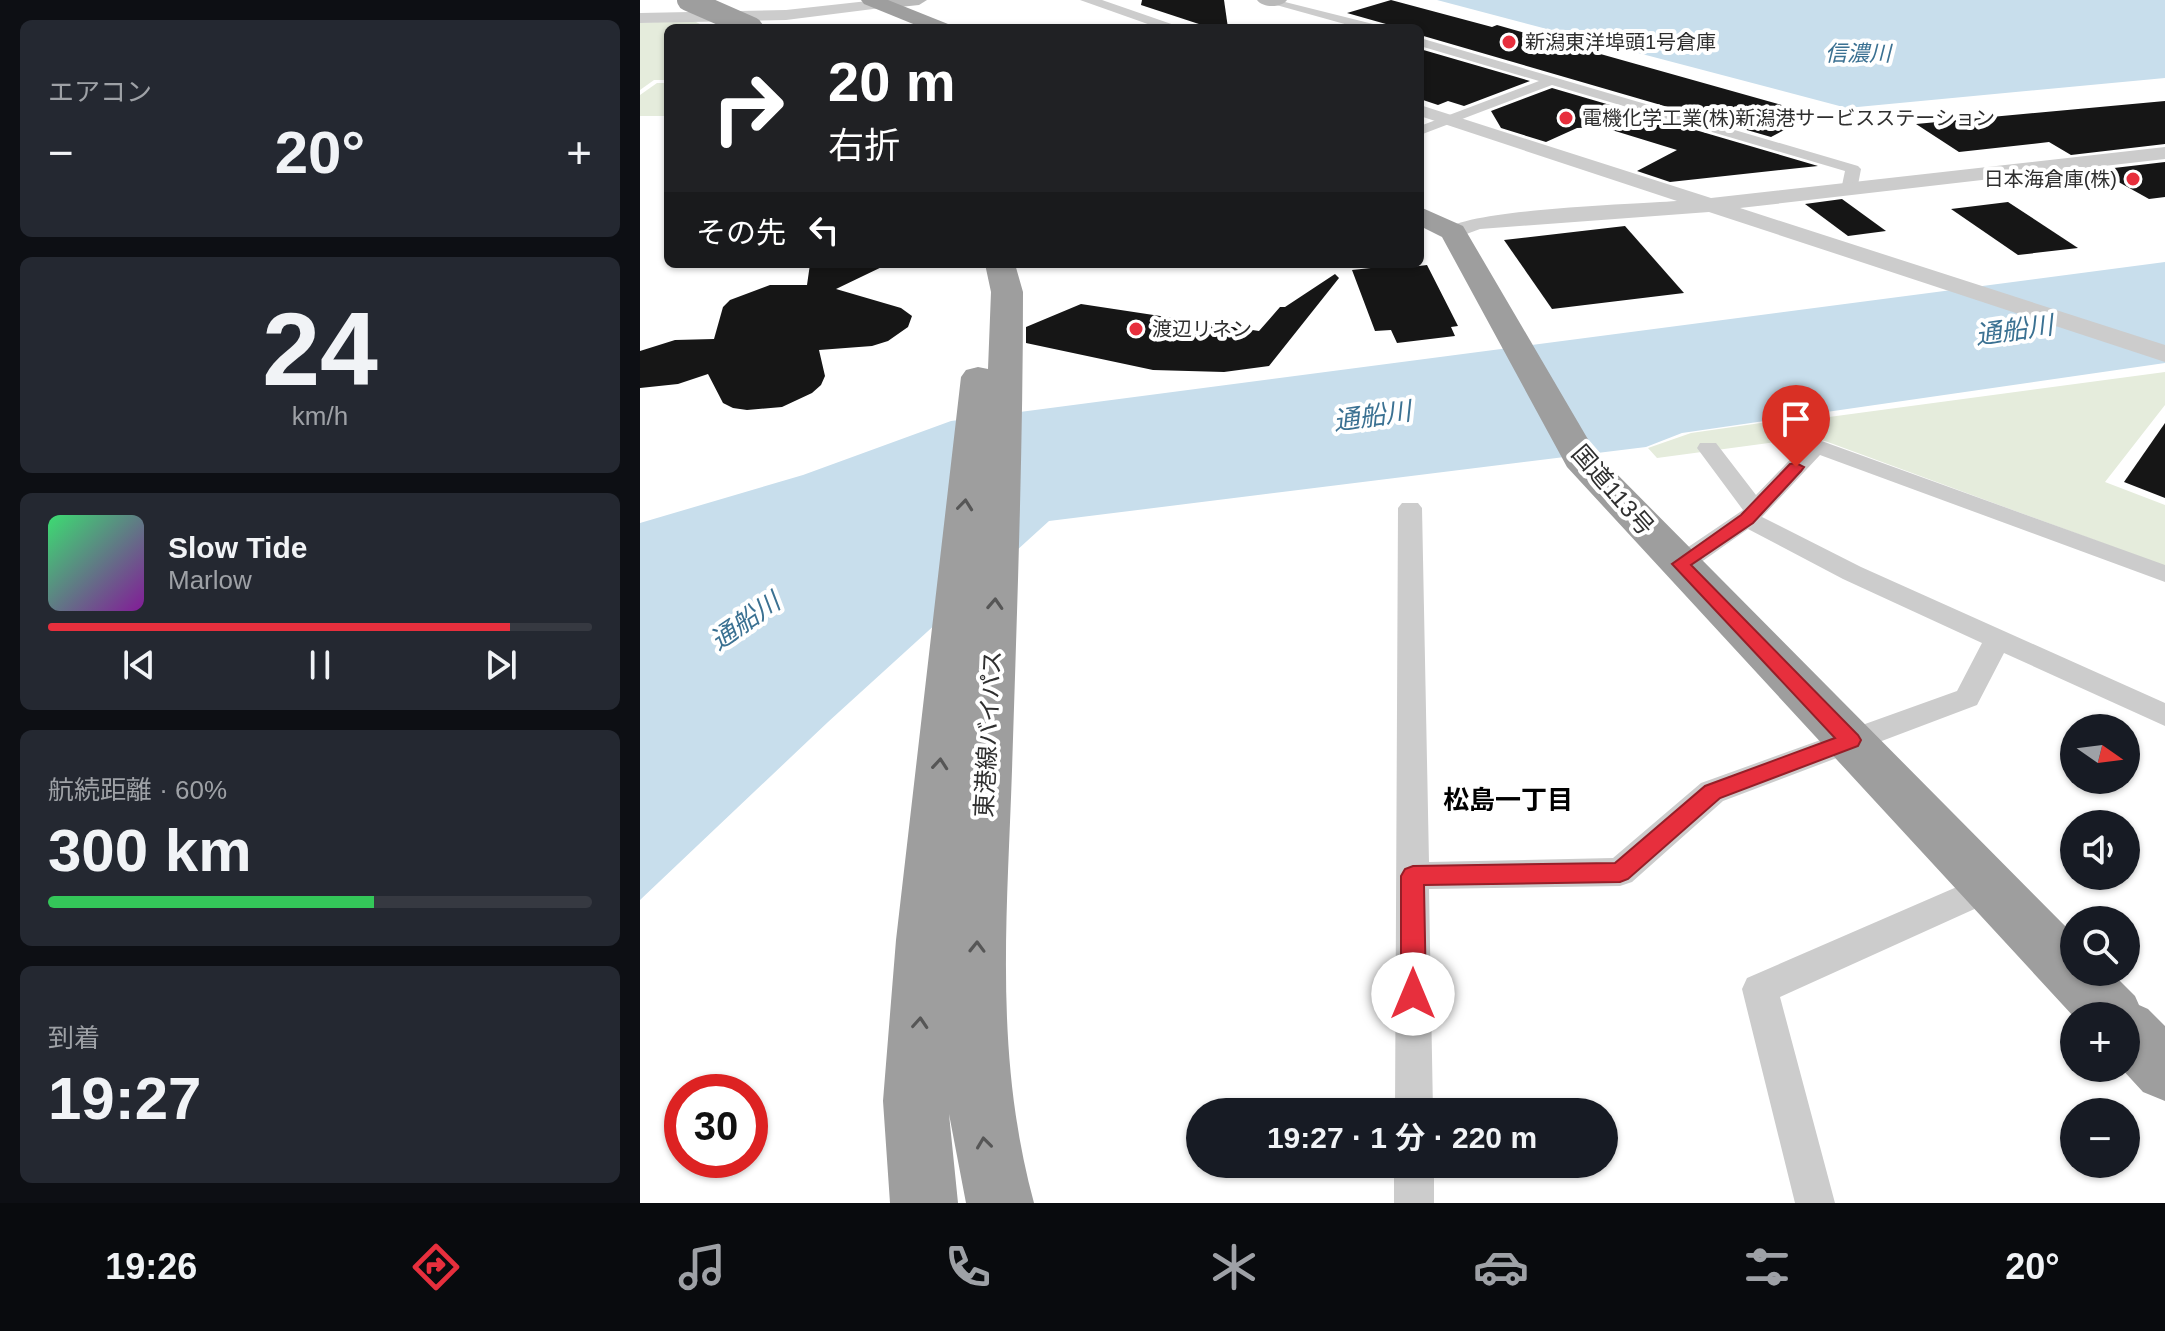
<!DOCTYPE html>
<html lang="ja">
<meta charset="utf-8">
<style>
:root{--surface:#171b24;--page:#242831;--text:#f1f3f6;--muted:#9ea1a6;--line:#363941;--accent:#e72f3d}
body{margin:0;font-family:Arial,"Noto Sans JP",sans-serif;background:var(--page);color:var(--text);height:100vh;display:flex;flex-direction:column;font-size:30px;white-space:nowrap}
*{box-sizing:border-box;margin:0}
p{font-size:26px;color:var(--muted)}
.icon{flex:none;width:44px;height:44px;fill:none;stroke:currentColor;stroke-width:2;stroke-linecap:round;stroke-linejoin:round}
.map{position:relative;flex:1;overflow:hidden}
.drawer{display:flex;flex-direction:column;gap:20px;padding:20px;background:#0d0f14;width:640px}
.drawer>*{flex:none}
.banner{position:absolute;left:24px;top:24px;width:760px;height:244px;border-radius:12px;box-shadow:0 2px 6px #0004;background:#202124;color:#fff;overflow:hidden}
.needle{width:52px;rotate:104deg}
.fabs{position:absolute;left:1420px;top:714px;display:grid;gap:16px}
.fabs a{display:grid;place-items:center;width:80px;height:80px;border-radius:50%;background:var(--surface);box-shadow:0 2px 6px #0004;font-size:40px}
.speed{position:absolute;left:24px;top:1074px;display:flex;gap:16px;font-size:40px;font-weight:700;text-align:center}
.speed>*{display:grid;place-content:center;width:104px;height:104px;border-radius:50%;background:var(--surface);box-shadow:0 2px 6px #0004;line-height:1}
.speed .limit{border:12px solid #d22;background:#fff;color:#111}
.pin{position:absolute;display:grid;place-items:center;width:68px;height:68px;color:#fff;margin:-82px -34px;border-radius:50% 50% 50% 0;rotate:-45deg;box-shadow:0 0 8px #0007}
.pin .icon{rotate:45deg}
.me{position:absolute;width:88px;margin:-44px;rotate:0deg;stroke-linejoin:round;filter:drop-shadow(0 0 6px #0008)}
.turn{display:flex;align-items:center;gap:28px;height:168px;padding:0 32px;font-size:36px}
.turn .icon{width:104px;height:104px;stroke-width:2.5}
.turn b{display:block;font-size:56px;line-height:68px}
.then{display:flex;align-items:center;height:76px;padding:0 32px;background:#0003;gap:16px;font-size:30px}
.big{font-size:60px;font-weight:700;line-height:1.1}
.drawer .tile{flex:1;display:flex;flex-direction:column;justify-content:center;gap:12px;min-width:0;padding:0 28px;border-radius:12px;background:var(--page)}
.drawer .dial{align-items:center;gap:0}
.dial b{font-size:104px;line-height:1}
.song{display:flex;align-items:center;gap:24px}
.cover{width:96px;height:96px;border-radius:12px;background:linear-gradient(135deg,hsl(140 70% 55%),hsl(290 70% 35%))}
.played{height:8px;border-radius:4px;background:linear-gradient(90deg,var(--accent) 85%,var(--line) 85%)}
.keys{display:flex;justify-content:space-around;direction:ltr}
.heat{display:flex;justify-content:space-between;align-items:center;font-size:44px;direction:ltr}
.charge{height:12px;border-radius:6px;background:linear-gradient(90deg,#34c759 60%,var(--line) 0)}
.trip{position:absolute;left:546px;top:1098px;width:432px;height:80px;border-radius:40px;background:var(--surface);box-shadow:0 2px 6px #0004;font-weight:700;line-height:80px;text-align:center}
.tabs{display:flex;height:128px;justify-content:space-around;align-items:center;background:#090b0e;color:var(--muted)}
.tabs .icon{width:56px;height:56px}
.tabs .current{color:var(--accent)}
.tabs b{font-size:36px;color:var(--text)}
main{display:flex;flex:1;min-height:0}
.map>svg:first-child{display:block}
</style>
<main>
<section class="drawer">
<div class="tile"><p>エアコン</p>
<div class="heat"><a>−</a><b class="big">20°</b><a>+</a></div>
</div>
<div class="tile dial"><b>24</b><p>km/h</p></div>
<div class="tile">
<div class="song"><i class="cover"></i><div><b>Slow Tide</b><p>Marlow</p></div></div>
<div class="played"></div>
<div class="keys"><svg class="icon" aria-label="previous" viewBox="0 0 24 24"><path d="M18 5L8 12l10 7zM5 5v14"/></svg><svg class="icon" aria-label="pause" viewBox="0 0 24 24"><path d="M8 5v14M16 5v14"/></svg><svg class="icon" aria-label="next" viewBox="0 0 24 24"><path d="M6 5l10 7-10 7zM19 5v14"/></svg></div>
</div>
<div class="tile"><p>航続距離 · 60%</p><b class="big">300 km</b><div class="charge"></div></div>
<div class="tile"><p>到着</p><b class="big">19:27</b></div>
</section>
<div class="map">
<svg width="1525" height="1203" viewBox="0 0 1525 1203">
<rect width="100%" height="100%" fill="#fff"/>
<!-- green -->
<g fill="#e5ecdc">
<polygon points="52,20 68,28 28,28 28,80 14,80 0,90 0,23"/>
<polygon points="17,83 28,83 28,116 0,116 0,95"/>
<polygon points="1525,372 1525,405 1465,482 1525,505 1525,566 1185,441 1166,438 1017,458 1008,448 1051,433 1170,416 1174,419"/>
</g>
<!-- water -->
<g fill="#c8deec">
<polygon points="797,0 1525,0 1525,78 1207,108"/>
<polygon points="1525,262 1525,363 1042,433 1006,447 409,521 188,722 0,900 0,523 163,475 311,421"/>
</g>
<!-- building -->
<g fill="#161616">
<polygon points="502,0 584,0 588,28 571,28 501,5"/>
<polygon points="751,0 852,27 857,25 1174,114 1131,137 780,35 780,28 760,28 707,13"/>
<polygon points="780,49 890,81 824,106 808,101 798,105 780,99"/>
<polygon points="912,88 1178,166 1030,182 997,171 1037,150 962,127 937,128 906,142 861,128 851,111"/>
<polygon points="1525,101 1525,144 1431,155 1409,142 1319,152 1276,124"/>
<polygon points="1525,162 1525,197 1509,199 1457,170"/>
<polygon points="1202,199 1246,231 1208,236 1165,204"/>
<polygon points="1368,202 1438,248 1378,255 1311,209"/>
<polygon points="985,226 1044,293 912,309 864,240"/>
<polygon points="170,264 248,264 196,289 261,308 272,316 268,327 248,341 232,346 179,350 185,376 181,385 172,393 142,407 107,410 93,408 83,403 68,374 38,384 0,388 0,351 35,340 74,339 83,307 90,300 130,285 167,285"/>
<polygon points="768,264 771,267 787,265 818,326 811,327 815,336 757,343 751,330 735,331 712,270"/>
<polygon points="695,274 699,278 629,366 584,372 513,370 386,343 386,327 441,304 619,331 640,307 645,307"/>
<polygon points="1525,423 1525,498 1484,482"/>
</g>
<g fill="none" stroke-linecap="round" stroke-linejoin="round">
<!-- minor -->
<g fill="#ccc" fill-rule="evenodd">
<polygon points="637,0 737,25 739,28 719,28 622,1"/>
<polygon points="780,38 1218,166 1221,169 1217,190 1209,195 1201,190 1205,171 912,85 780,135 780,126 899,81 780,46"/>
<polygon points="1176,439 1525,565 1525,582 1180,455 1122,517 1221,567 1525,703 1525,726 1364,653 1337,705 1083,801 992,882 980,886 789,889 793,1112 755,1112 758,508 762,503 778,503 782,508 789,862 973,858 1061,783 1317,691 1342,643 1203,579 1108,529 1050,570 1032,570 1028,564 1032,558 1103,510 1057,448 1060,443 1076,443 1116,495 1168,441"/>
<polygon points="1349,873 1361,877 1365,887 1361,897 1140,997 1195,1203 1155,1203 1102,989 1107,978"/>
<rect x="754" y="1164" width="40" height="39"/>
</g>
<!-- tertiary -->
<g fill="#ccc" fill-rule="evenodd">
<polygon points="237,0 248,4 241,8 146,20 0,23 0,13 146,10"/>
<polygon points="440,0 462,0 543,28 519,28"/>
<path d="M 780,105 L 1071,198 L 1525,147 L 1525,159 L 1100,208 L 1525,345 L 1525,362 L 1069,212 L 840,229 L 813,239 L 805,237 L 802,232 C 819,209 1000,204 1037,201 L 780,116 Z"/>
</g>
<!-- secondary -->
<g fill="#b9b9b9" fill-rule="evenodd">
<polygon points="235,0 287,0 279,5 241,9 235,8 233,4"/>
<path d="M 617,0 L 647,0 C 641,8 623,8 617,0 Z"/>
</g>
<!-- trunk -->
<g fill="#9e9e9e" fill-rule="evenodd">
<polygon points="221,0 248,0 308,24 311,28 283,28 224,4"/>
<polygon points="780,207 823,226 956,453 1434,935 1434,972 1471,972 1495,996 1499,1005 1508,1009 1525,1026 1525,1101 1503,1092 1481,1068 1486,1068 1486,1016 1434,1017 927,467 802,237 780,226"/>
<path d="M 345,264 L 375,264 L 383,292 C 383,451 377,611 372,770 C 367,920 354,1055 394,1203 L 326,1203 L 309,1114 L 318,1203 L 250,1203 L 243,1101 L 256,940 L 321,377 L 326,370 L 338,367 L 348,369 L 351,292 Z"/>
</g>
<!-- trunk-bridge -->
<polyline stroke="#9e9e9e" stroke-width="22" points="48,0 112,28"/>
</g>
<!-- one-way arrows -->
<defs><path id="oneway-chevron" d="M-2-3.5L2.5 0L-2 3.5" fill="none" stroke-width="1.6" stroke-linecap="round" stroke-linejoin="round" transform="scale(2)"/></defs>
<g stroke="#565656">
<use href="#oneway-chevron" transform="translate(325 505) rotate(-84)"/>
<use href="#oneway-chevron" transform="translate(355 604) rotate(-87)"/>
<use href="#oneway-chevron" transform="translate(300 764) rotate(-85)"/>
<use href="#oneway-chevron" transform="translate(337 947) rotate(-89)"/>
<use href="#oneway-chevron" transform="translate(280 1023) rotate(-86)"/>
<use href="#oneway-chevron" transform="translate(344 1143) rotate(-97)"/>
</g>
<!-- route -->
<polygon fill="#e72f3d" stroke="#961f28" stroke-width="2" points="1156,463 1164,467 1161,471 1113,523 1051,565 1218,735 1221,740 1218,746 1080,798 988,879 980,882 784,885 786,994 782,1002 773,1005 764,1002 761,994 761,876 765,869 773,866 975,863 1065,786 1195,738 1032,564 1101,515 1150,464"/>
<!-- markers -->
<g fill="#e72f3d" stroke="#fff" stroke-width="3">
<circle cx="869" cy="42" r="8"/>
<circle cx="926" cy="118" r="8"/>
<circle cx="1493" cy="179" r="8"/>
<circle cx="496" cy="329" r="8"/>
</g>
<g text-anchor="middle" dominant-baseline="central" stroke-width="8" stroke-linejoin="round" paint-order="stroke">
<!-- far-poi labels -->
<g font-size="20" fill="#2f2f2f" stroke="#fff" text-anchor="start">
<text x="885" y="42">新潟東洋埠頭1号倉庫</text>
<text x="942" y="118">電機化学工業(株)新潟港サービスステーション</text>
<text x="1477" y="179" text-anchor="end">日本海倉庫(株)</text>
<text x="512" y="329">渡辺リネン</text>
</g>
<!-- far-water labels -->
<g font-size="22" font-style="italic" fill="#3b7192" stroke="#fff">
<text x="1218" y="53">信濃川</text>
</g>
<!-- street labels -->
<g font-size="24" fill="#2f2f2f" stroke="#fff">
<text transform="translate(973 490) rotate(49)">国道113号</text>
<text transform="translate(348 734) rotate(-87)">東港線バイパス</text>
</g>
<!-- water labels -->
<g font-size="26" font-style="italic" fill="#3b7192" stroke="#fff">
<text transform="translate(1374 330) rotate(-8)">通船川</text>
<text transform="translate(732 416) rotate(-8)">通船川</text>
<text transform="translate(105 621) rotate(-35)">通船川</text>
</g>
<!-- neighbourhood labels -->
<g font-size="26" font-weight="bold" fill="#000" stroke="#fff">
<text x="868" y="800">松島一丁目</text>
</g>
</g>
</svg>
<div class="fabs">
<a><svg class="needle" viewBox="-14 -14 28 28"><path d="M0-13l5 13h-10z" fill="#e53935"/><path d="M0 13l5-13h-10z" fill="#9ea1a6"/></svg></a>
<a><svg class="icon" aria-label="sound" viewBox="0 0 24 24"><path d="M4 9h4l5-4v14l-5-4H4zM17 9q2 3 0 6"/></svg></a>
<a><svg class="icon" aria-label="search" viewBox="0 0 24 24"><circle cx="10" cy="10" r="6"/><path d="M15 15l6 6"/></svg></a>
<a>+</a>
<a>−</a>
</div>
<div class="speed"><div class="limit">30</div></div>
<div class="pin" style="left:1156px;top:467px;background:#d93025"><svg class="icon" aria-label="arrive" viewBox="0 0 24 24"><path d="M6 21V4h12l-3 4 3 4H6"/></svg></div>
<svg class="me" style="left:773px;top:994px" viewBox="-20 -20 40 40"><circle r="19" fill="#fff"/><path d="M0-13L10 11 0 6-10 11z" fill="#e72f3d"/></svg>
<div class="trip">19:27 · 1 分 · 220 m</div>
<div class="banner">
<div class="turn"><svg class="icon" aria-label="right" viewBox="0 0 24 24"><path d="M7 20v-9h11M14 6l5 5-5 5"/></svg><div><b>20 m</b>右折</div></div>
<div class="then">その先<svg class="icon" aria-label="left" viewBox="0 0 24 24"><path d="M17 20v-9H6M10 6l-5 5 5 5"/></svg></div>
</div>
</div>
</main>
<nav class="tabs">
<b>19:26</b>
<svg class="icon current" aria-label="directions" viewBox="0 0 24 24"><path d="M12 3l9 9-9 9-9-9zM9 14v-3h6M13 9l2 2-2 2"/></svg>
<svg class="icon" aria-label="music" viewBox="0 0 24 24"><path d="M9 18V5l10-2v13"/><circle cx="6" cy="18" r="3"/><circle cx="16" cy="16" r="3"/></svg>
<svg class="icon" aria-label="phone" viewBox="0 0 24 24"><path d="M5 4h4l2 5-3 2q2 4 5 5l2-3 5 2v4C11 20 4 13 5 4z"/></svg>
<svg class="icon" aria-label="climate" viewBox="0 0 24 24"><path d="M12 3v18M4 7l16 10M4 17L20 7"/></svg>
<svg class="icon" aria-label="car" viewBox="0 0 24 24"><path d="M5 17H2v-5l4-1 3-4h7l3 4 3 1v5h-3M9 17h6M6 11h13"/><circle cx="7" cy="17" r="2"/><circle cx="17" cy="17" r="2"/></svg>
<svg class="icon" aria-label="filters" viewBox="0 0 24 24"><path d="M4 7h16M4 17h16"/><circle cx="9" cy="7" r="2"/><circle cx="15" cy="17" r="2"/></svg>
<b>20°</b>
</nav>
